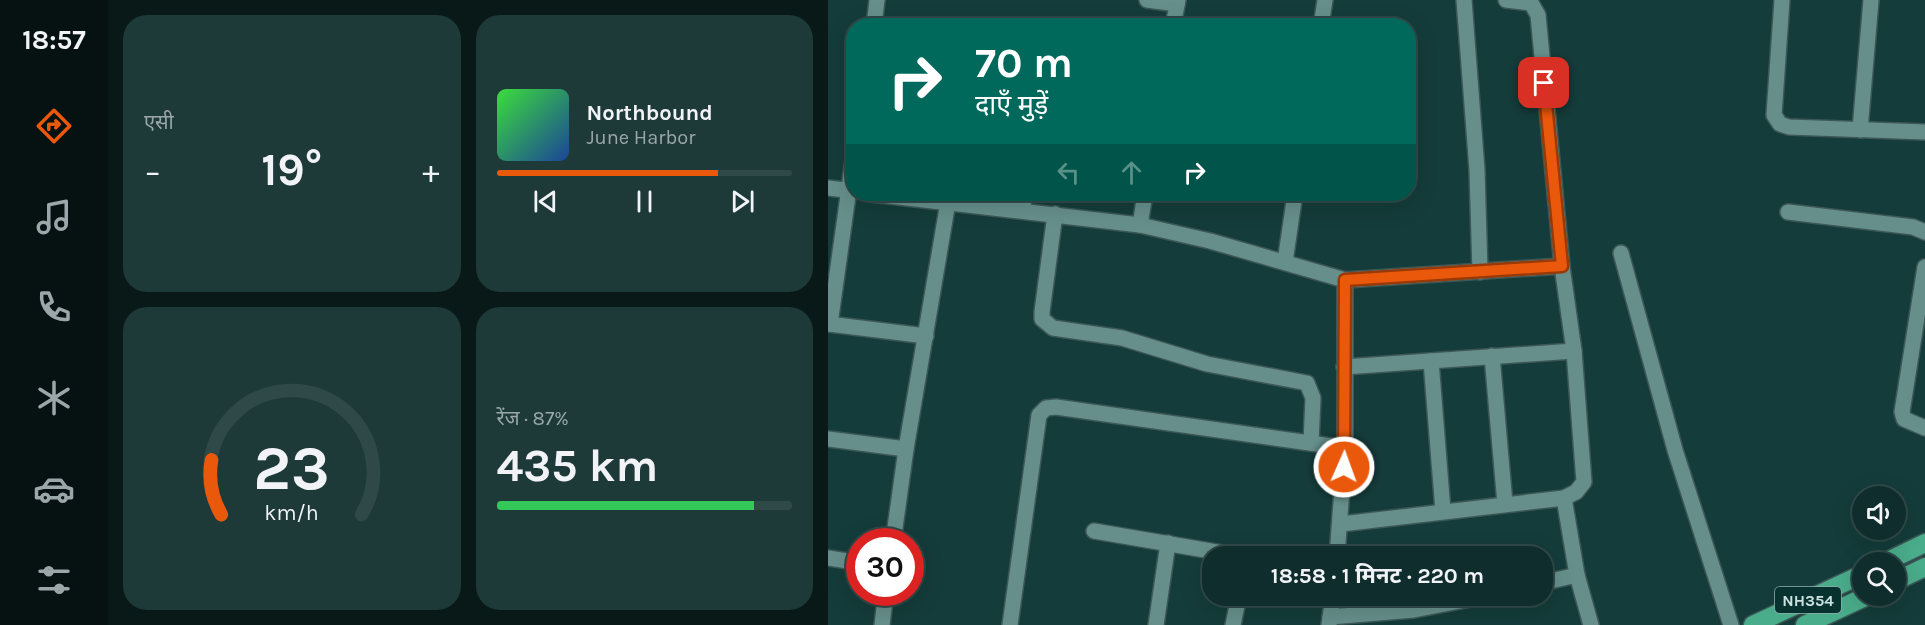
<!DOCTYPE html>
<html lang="hi">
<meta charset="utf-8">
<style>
:root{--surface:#0f2d2c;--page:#1d3938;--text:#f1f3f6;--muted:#9ba8a9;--line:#2f4948;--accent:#ea580c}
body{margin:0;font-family:Karla,"Noto Sans Devanagari",sans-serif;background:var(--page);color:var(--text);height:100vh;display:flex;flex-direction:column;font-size:22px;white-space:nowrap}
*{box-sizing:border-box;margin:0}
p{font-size:20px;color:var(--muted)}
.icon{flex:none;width:33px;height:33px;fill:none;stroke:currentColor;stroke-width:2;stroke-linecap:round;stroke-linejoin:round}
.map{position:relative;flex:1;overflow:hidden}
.sheet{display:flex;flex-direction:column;gap:15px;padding:15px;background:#081918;width:720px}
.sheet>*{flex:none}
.top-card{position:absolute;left:18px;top:18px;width:570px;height:183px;border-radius:24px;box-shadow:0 6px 24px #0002,0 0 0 2px var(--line);background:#00695c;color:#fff;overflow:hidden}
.buttons{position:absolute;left:1024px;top:486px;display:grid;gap:12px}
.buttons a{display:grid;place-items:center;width:54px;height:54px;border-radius:50%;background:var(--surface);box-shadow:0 6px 24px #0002,0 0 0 2px var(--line);font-size:30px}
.speed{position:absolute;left:18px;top:528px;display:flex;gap:12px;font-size:30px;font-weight:700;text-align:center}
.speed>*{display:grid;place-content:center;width:78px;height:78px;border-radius:50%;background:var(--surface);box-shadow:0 6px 24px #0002,0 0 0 2px var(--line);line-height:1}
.speed .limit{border:9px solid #d22;background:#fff;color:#111}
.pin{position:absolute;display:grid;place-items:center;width:51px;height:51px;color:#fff;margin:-26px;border-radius:12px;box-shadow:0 3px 9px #0006}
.me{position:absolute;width:66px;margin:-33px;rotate:2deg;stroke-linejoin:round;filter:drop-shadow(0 0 4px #0008)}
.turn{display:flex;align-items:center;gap:21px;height:126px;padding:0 30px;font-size:27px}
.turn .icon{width:78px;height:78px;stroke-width:2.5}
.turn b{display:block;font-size:42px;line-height:51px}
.lanes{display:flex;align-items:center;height:57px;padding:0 30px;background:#0003;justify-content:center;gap:30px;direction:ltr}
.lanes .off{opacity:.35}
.big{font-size:45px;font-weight:700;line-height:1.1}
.sheet .card{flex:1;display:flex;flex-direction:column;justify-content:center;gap:9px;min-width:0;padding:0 21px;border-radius:24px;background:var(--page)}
.sheet .dial{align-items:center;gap:0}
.dial svg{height:156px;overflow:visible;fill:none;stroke:var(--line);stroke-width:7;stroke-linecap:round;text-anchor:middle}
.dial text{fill:var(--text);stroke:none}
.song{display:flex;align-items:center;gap:18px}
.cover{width:72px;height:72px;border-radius:9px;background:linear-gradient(135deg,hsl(120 70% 55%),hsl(220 70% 35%))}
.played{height:6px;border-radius:3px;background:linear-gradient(90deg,var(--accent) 75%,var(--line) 75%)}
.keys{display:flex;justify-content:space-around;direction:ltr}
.heat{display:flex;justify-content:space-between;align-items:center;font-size:33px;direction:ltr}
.charge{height:9px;border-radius:4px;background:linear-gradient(90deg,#34c759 87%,var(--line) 0)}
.sheet .tiles{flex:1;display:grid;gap:15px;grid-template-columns:repeat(2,1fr)}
.trip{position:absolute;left:374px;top:546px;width:351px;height:60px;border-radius:24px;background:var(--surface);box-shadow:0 6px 24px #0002,0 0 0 2px var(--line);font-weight:700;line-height:60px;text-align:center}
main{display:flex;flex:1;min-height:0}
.dock{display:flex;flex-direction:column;width:108px;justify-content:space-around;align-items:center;background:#061212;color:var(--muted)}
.dock .icon{width:42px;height:42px}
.dock .on{color:var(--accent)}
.dock b{font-size:27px;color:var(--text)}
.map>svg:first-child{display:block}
</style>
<main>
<nav class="dock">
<b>18:57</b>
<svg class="icon on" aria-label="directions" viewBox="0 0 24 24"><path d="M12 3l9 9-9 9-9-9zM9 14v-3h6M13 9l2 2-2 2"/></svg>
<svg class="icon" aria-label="music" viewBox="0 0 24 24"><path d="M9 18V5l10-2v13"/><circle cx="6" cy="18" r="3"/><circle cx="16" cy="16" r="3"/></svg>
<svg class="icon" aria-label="phone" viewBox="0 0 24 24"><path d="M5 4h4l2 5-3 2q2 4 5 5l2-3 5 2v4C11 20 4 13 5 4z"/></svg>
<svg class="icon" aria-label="climate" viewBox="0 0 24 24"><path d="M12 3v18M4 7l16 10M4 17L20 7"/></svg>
<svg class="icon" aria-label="car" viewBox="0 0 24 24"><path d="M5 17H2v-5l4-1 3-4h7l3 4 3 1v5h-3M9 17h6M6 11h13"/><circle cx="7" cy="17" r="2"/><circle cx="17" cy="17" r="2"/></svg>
<svg class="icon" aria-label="filters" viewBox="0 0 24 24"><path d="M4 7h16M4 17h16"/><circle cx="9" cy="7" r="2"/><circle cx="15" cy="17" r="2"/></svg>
</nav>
<section class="sheet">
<div class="tiles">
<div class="card"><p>एसी</p>
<div class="heat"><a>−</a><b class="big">19°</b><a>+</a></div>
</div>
<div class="card">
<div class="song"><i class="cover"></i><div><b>Northbound</b><p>June Harbor</p></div></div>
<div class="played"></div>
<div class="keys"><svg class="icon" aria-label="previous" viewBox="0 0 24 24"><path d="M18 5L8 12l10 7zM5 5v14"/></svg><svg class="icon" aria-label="pause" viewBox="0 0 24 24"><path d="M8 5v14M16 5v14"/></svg><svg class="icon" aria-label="next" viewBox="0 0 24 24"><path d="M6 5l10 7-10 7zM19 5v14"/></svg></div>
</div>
<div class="card dial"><svg viewBox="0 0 100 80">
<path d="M14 69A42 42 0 1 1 86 69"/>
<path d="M14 69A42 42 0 0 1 9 41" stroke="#ea580c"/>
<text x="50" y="56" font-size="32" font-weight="700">23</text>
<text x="50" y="72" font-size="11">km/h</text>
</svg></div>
<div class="card"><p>रेंज · 87%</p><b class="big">435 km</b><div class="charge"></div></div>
</div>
</section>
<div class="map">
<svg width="1097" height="625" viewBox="0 0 1097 625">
<rect width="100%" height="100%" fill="#143c3a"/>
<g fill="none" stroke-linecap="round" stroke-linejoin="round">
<!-- minor casing -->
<g stroke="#3c5856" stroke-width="18">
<g id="minor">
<polyline points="319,0 349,4"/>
<polyline points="636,0 649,170 652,272"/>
<polyline points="954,0 946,115 952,124 961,127 1097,132"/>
<polyline points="46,26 49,0"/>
<polyline points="345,26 350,0"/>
<polyline points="493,26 497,0"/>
<polyline points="1032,130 1043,0"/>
<polyline points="0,188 26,191"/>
<polyline points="44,194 312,225 382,241 517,280 734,266"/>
<polyline points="194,210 197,194"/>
<polyline points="960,212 1085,227 1097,232"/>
<polyline points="227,214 214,312 214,319 225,328 294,338 379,364 479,383 485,398 483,443"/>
<polyline points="312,225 317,194"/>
<polyline points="793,253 847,450 903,625"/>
<polyline points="457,262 467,194"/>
<polyline points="1097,267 1074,412 1076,419 1097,428"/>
<polyline points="0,324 98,336"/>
<polyline points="2,324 26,153"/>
<polyline points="664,356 677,504"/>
<polyline points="603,361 615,511"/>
<polyline points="516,367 746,351"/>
<polyline points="0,439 78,449"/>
<polyline points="736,498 749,575 763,625"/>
<polyline points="513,524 736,498 748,492 756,482 746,351 734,266 710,15 703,3 678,0"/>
<polyline points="266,531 412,556"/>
<polyline points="65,542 78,449 120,202"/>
<polyline points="509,556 517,448 517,280"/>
<polyline points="0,558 32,563"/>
<polyline points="714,583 749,575"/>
<polyline points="502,617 586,610 658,596"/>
<polyline points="54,625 58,592"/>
<polyline points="182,625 211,415 218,408 228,407 517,448"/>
<polyline points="328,625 340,543"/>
<polyline points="405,625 411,596"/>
<polyline points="501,625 505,596"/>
</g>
</g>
<!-- highway casing -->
<g stroke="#3c5856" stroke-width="21">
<g id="highway">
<polyline points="1058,562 1097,543"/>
<polyline points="1068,581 1097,567"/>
<polyline points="925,625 1035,574"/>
<polyline points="977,625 1039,596"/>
</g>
</g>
<!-- minor -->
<use href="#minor" stroke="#668f8b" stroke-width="15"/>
<!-- highway -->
<use href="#highway" stroke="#49ac8a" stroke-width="18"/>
</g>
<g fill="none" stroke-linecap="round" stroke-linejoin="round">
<!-- route casing -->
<g stroke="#983908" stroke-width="15">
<polyline id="route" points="516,467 517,280 734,266 716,83"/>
</g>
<!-- route -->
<use href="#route" stroke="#ea580c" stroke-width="10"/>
</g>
<g text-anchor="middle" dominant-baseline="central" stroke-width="6" stroke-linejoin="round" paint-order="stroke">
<!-- shield labels -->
<rect fill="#07322f" stroke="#92adab" stroke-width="1.5" x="947" y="587" width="66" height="26" rx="4.5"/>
<g font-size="16" font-weight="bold" fill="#cde2e0">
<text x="980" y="600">NH354</text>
</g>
</g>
</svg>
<div class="buttons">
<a><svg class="icon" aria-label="sound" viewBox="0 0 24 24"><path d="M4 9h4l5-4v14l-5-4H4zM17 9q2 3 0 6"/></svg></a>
<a><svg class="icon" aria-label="search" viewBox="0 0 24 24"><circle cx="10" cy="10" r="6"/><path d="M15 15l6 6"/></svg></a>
</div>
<div class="speed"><div class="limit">30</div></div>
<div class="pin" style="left:716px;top:83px;background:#d93025"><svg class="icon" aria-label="arrive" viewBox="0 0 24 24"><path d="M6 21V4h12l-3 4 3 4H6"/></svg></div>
<svg class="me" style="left:516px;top:467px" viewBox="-20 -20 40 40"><circle r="17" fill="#ea580c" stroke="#fff" stroke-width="3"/><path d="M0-11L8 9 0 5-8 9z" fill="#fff"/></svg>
<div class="trip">18:58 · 1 मिनट · 220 m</div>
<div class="top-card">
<div class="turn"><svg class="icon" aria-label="right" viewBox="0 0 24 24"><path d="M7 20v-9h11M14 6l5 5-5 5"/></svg><div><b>70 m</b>दाएँ मुड़ें</div></div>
<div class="lanes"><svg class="icon off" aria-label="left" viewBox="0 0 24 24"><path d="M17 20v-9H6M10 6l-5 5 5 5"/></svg><svg class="icon off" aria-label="ahead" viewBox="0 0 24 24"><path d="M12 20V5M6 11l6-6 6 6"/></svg><svg class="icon" aria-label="right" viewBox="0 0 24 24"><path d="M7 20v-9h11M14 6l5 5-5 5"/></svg></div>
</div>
</div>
</main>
